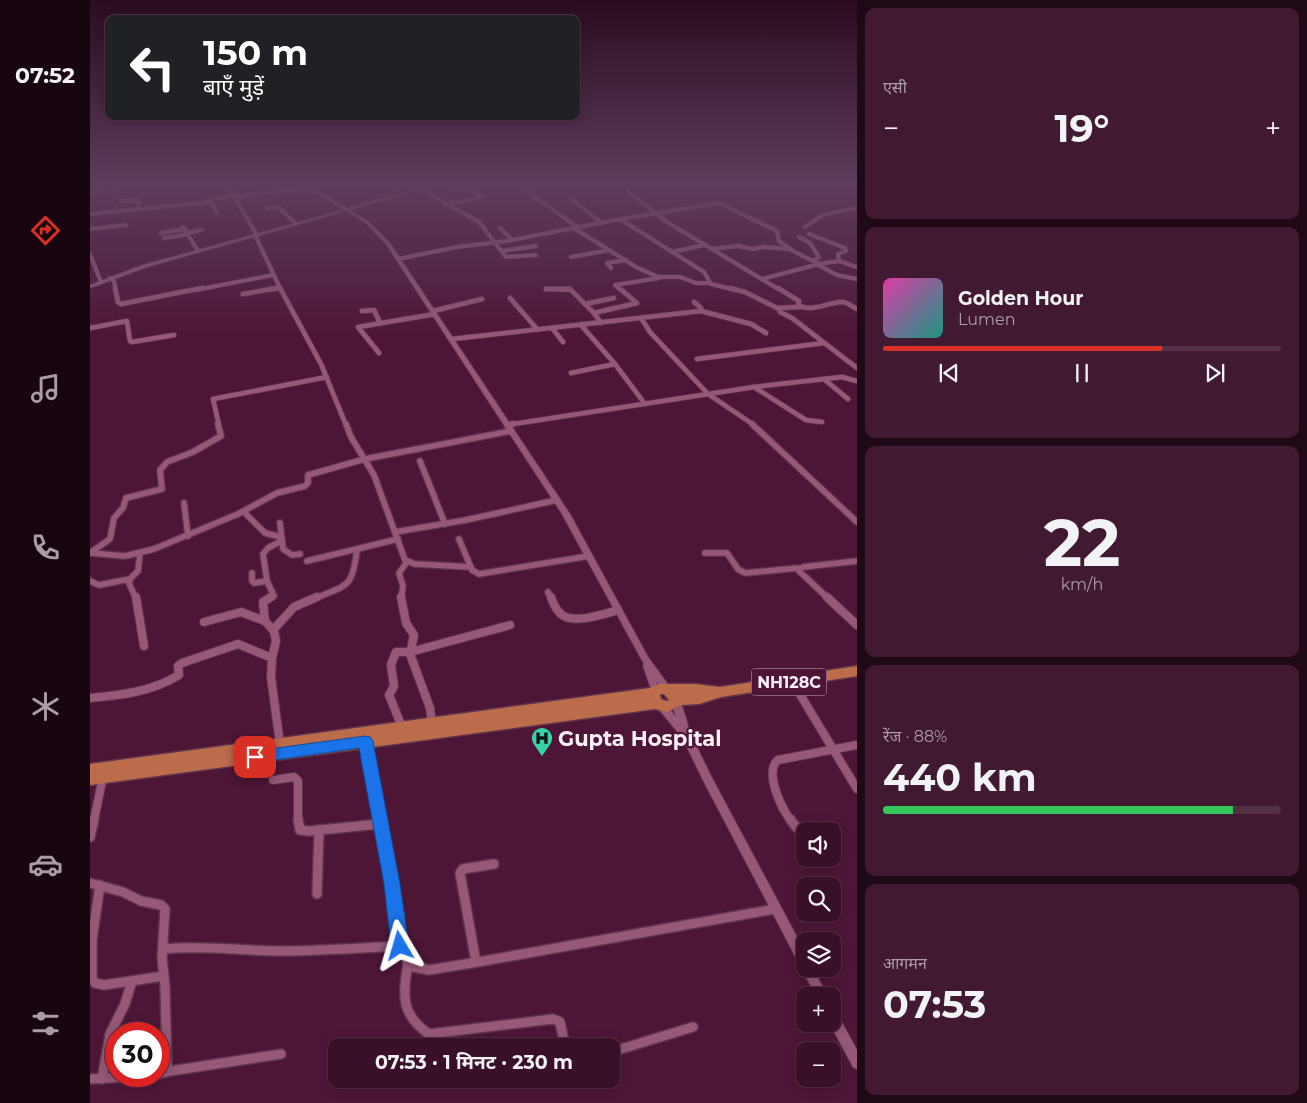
<!DOCTYPE html>
<html lang="hi">
<meta charset="utf-8">
<style>
:root{--surface:#3a1028;--page:#411930;--text:#f1f3f6;--muted:#ab9da8;--line:#543045;--accent:#d93025}
body{margin:0;font-family:Montserrat,"Noto Sans Devanagari",sans-serif;background:var(--page);color:var(--text);height:100vh;display:flex;flex-direction:column;font-size:19px;white-space:nowrap}
*{box-sizing:border-box;margin:0}
p{font-size:16px;color:var(--muted)}
.icon{flex:none;width:28px;height:28px;fill:none;stroke:currentColor;stroke-width:2;stroke-linecap:round;stroke-linejoin:round}
.map{position:relative;flex:1;overflow:hidden}
.panel{display:flex;flex-direction:column;gap:8px;padding:8px;background:#200916;width:450px}
.panel>*{flex:none}
.banner{position:absolute;left:15px;top:15px;width:475px;height:105px;border-radius:10px;box-shadow:0 2px 12px #0003,0 0 0 1px var(--line);background:#202124;color:#fff;overflow:hidden}
.buttons{position:absolute;left:706px;top:822px;display:grid;gap:10px}
.buttons a{display:grid;place-items:center;width:45px;height:45px;border-radius:10px;background:var(--surface);box-shadow:0 2px 12px #0003,0 0 0 1px var(--line);font-size:25px}
.speed{position:absolute;left:15px;top:1022px;display:flex;gap:10px;font-size:25px;font-weight:700;text-align:center}
.speed>*{display:grid;place-content:center;width:65px;height:65px;border-radius:50%;background:var(--surface);box-shadow:0 2px 12px #0003,0 0 0 1px var(--line);line-height:1}
.speed .limit{border:8px solid #d22;background:#fff;color:#111}
.pin{position:absolute;display:grid;place-items:center;width:42px;height:42px;color:#fff;margin:-21px;border-radius:10px;box-shadow:0 2px 8px #0006}
.me{position:absolute;width:55px;margin:-28px;rotate:353deg;stroke-linejoin:round;filter:drop-shadow(0 0 4px #0008)}
.turn{display:flex;align-items:center;gap:18px;height:105px;padding:0 15px;font-size:22px}
.turn .icon{width:65px;height:65px;stroke-width:2.5}
.turn b{display:block;font-size:35px;line-height:42px}
.big{font-size:38px;font-weight:700;line-height:1.1}
.panel .tile{flex:1;display:flex;flex-direction:column;justify-content:center;gap:8px;min-width:0;padding:0 18px;border-radius:10px;background:var(--page)}
.panel .dial{align-items:center;gap:0}
.dial b{font-size:65px;line-height:1}
.song{display:flex;align-items:center;gap:15px}
.cover{width:60px;height:60px;border-radius:8px;background:linear-gradient(135deg,hsl(320 70% 55%),hsl(170 70% 35%))}
.played{height:5px;border-radius:2px;background:linear-gradient(90deg,var(--accent) 70%,var(--line) 70%)}
.keys{display:flex;justify-content:space-around;direction:ltr}
.heat{display:flex;justify-content:space-between;align-items:center;font-size:28px;direction:ltr}
.charge{height:8px;border-radius:4px;background:linear-gradient(90deg,#34c759 88%,var(--line) 0)}
.trip{position:absolute;left:238px;top:1038px;width:292px;height:50px;border-radius:10px;background:var(--surface);box-shadow:0 2px 12px #0003,0 0 0 1px var(--line);font-weight:700;line-height:50px;text-align:center}
main{display:flex;flex:1;min-height:0}
.tabs{display:flex;flex-direction:column;width:90px;justify-content:space-around;align-items:center;background:#170610;color:var(--muted)}
.tabs .icon{width:35px;height:35px}
.tabs .on{color:var(--accent)}
.tabs b{font-size:22px;color:var(--text)}
.map>svg:first-child{display:block}
</style>
<main>
<nav class="tabs">
<b>07:52</b>
<svg class="icon on" aria-label="directions" viewBox="0 0 24 24"><path d="M12 3l9 9-9 9-9-9zM9 14v-3h6M13 9l2 2-2 2"/></svg>
<svg class="icon" aria-label="music" viewBox="0 0 24 24"><path d="M9 18V5l10-2v13"/><circle cx="6" cy="18" r="3"/><circle cx="16" cy="16" r="3"/></svg>
<svg class="icon" aria-label="phone" viewBox="0 0 24 24"><path d="M5 4h4l2 5-3 2q2 4 5 5l2-3 5 2v4C11 20 4 13 5 4z"/></svg>
<svg class="icon" aria-label="climate" viewBox="0 0 24 24"><path d="M12 3v18M4 7l16 10M4 17L20 7"/></svg>
<svg class="icon" aria-label="car" viewBox="0 0 24 24"><path d="M5 17H2v-5l4-1 3-4h7l3 4 3 1v5h-3M9 17h6M6 11h13"/><circle cx="7" cy="17" r="2"/><circle cx="17" cy="17" r="2"/></svg>
<svg class="icon" aria-label="filters" viewBox="0 0 24 24"><path d="M4 7h16M4 17h16"/><circle cx="9" cy="7" r="2"/><circle cx="15" cy="17" r="2"/></svg>
</nav>
<div class="map">
<svg width="767" height="1103" viewBox="0 0 767 1103">
<rect width="100%" height="100%" fill="#4e1636"/>
<g fill="none" stroke-linecap="round" stroke-linejoin="round">
<!-- minor-far4 casing -->
<g stroke="#5e354d" stroke-width="5">
<g id="minor-far4">
<polyline points="23,183 22,187 25,192"/>
<polyline points="136,183 167,235"/>
<polyline points="386,183 442,186 462,183"/>
<polyline points="293,184 301,187 309,186"/>
<polyline points="350,184 361,188 376,187 391,196 386,199 355,204"/>
<polyline points="430,186 487,227"/>
<polyline points="331,189 389,222 416,257 446,255"/>
<polyline points="538,191 577,222 690,290"/>
<polyline points="0,192 9,189 9,183"/>
<polyline points="144,197 219,187"/>
<polyline points="481,199 512,223"/>
<polyline points="31,201 48,200 49,209"/>
<polyline points="117,202 122,199 144,196"/>
<polyline points="177,208 188,207 206,224"/>
<polyline points="0,214 119,202 123,204 127,213"/>
<polyline points="530,219 614,272 621,284 645,290"/>
<polyline points="93,227 108,251"/>
<polyline points="715,227 732,215 767,208"/>
<polyline points="410,228 422,240"/>
<polyline points="484,228 546,267 568,277 590,277 606,283 620,283"/>
<polyline points="0,229 36,225"/>
<polyline points="71,233 95,229"/>
<polyline points="97,233 112,230"/>
<polyline points="719,234 755,248 756,251 748,254 749,261"/>
<polyline points="165,235 191,290"/>
<polyline points="709,237 720,243 729,257 723,261"/>
<polyline points="74,238 98,234"/>
<polyline points="621,249 648,246 663,249 674,247 700,249"/>
<polyline points="412,251 446,246"/>
<polyline points="582,252 614,245"/>
<polyline points="0,254 11,282"/>
<polyline points="481,257 520,250"/>
<polyline points="308,259 367,247 417,241 525,220 629,203 687,231 689,241 703,251 729,264 672,279"/>
<polyline points="729,264 749,261 767,267"/>
<polyline points="728,265 747,275 767,279"/>
<polyline points="521,268 517,263 536,260"/>
<polyline points="20,278 24,281 26,290"/>
<polyline points="456,289 481,290"/>
<polyline points="106,290 183,275"/>
<polyline points="179,290 190,288"/>
<polyline points="531,290 525,285 569,278"/>
</g>
</g>
<!-- minor-far3 casing -->
<g stroke="#5e354d" stroke-width="6">
<g id="minor-far3">
<polyline points="25,288 28,302 31,304 112,288"/>
<polyline points="190,288 231,364 256,425"/>
<polyline points="640,288 655,292 687,308 711,307"/>
<path d="M 688,288 L 709,301 L 708,305 C 722,313 738,302 752,302 C 757,302 763,307 767,309"/>
<polyline points="456,289 480,289 504,313"/>
<polyline points="153,294 187,288"/>
<polyline points="420,298 447,329"/>
<polyline points="495,304 524,298"/>
<polyline points="689,308 690,312 702,318 767,368"/>
<polyline points="272,311 284,310 290,323"/>
<polyline points="343,311 392,299"/>
<polyline points="611,311 661,324 676,333"/>
<polyline points="551,318 560,332 618,394 664,425"/>
<polyline points="511,323 504,313 547,303 529,288"/>
<polyline points="491,325 525,364 555,404"/>
<polyline points="0,328 37,321 40,341 42,342 84,335"/>
<polyline points="462,328 473,342"/>
<polyline points="362,339 611,311 611,308 604,302"/>
<polyline points="289,353 268,327 345,314"/>
<polyline points="607,359 734,343"/>
<polyline points="481,373 525,364"/>
<polyline points="734,379 758,399"/>
<polyline points="664,387 716,420 732,422"/>
<polyline points="129,425 123,399 237,377"/>
<polyline points="417,425 664,387 752,377 767,381"/>
</g>
</g>
<!-- minor-far2 casing -->
<g stroke="#5e354d" stroke-width="8">
<g id="minor-far2">
<polyline points="256,424 261,437 284,475 315,560 325,564 381,567"/>
<polyline points="662,424 767,522"/>
<polyline points="417,425 423,424"/>
<polyline points="330,461 355,524"/>
<polyline points="94,503 98,536"/>
<polyline points="154,512 175,533 191,537"/>
<polyline points="190,523 193,549 202,555 210,554"/>
<polyline points="305,532 376,520 467,500"/>
<polyline points="369,539 382,570 389,574 499,556"/>
<polyline points="0,553 35,556 64,549 148,514 187,493 215,486 218,483 218,475 275,459 421,431"/>
<polyline points="0,553 20,539 24,518 33,508 36,498 72,489 70,470 77,462 103,452 131,436 128,424"/>
<polyline points="615,553 637,553 648,569 655,573 708,568"/>
<polyline points="217,561 308,539"/>
<polyline points="162,573 162,581 164,583 177,581"/>
<polyline points="0,581 9,585 40,579"/>
<polyline points="458,592 461,599"/>
<polyline points="46,599 39,583 40,579 48,571 50,553"/>
<polyline points="179,599 184,596 177,581 173,554 178,548 191,541"/>
<path d="M 224,599 C 258,584 262,589 267,550"/>
<polyline points="311,599 313,586 309,573 317,562"/>
<polyline points="739,599 708,570 713,567 767,561"/>
</g>
</g>
<!-- minor-far1 casing -->
<g stroke="#5e354d" stroke-width="10">
<g id="minor-far1">
<polyline points="46,597 54,646"/>
<polyline points="311,597 316,623 324,635 320,654 340,708 342,723"/>
<path d="M 461,597 C 463,603 466,610 471,614 C 482,625 514,614 528,610"/>
<polyline points="737,597 767,625"/>
<polyline points="175,621 173,602 181,597"/>
<polyline points="114,622 151,612 175,621 184,631 186,641 182,658 181,677 190,744"/>
<polyline points="183,630 204,607 227,597"/>
<polyline points="702,681 767,789"/>
<path d="M 0,698 C 32,695 61,692 89,675 L 88,666 L 92,663 L 148,644 L 182,658"/>
<polyline points="312,727 299,695 304,686 301,665 306,652 320,652 420,625"/>
<polyline points="275,741 290,820"/>
<polyline points="183,780 204,777 208,781 208,820"/>
<polyline points="4,820 13,777"/>
<path d="M 701,820 C 691,809 674,771 688,760 L 767,745"/>
</g>
</g>
<!-- minor casing -->
<g stroke="#5e354d" stroke-width="12">
<g id="minor">
<polyline points="208,819 210,830 219,831 290,824"/>
<polyline points="290,819 302,884 310,946 318,963 323,967 339,970 382,963 685,909"/>
<polyline points="700,819 707,828"/>
<polyline points="0,837 4,819"/>
<polyline points="0,883 33,892 51,901 71,905 75,909 72,958 75,986 77,1066 80,1071 191,1054"/>
<polyline points="10,885 2,940 2,978 5,983 14,985 74,976"/>
<polyline points="227,894 229,830"/>
<path d="M 73,949 C 112,945 152,951 191,951 C 231,951 271,948 310,946"/>
<polyline points="386,962 370,873 373,869 404,864"/>
<path d="M 318,963 C 313,995 310,1014 339,1034 L 463,1019 L 470,1022 L 475,1046"/>
<polyline points="521,1052 603,1027"/>
<polyline points="69,1074 80,1071"/>
<polyline points="0,1079 56,1076"/>
<polyline points="12,1079 20,1034 35,1004 42,981"/>
</g>
</g>
<!-- tertiary casing -->
<g stroke="#5e354d" stroke-width="2">
<g id="tertiary">
<path d="M 211,183 L 216,183 L 257,208 L 348,183 L 355,183 L 260,210 L 279,222 L 300,243 L 480,514 L 558,657 L 580,687 L 581,689 L 580,691 C 573,694 570,686 566,681 L 569,690 L 568,692 L 565,693 L 562,692 L 553,666 L 554,664 L 472,514 L 296,244 L 277,224 L 256,211 L 57,267 L 0,288 L 0,285 L 53,265 L 253,210 Z"/>
<path d="M 586,698 L 589,699 L 591,702 L 601,735 L 621,776 L 715,952 L 715,969 L 723,969 L 738,996 L 726,996 L 614,782 L 591,735 L 590,735 L 566,706 L 568,703 C 576,701 581,712 586,717 L 581,702 L 583,699 Z"/>
<polygon points="742,1010 746,1012 767,1050 767,1069 763,1067 740,1024 742,1024"/>
</g>
</g>
<!-- trunk casing -->
<g stroke="#5e354d" stroke-width="3">
<path id="trunk" d="M 767,666 L 767,676 L 631,697 L 609,704 L 591,705 L 577,712 L 565,709 L 0,785 L 0,764 L 560,688 L 569,684 L 605,684 L 630,687 ZM 571,694 L 574,694 L 579,700 L 576,701 L 571,699 L 570,695 Z"/>
</g>
<!-- minor-far4 -->
<use href="#minor-far4" stroke="#975878" stroke-width="4"/>
<!-- minor-far3 -->
<use href="#minor-far3" stroke="#975878" stroke-width="4.5"/>
<!-- minor-far2 -->
<use href="#minor-far2" stroke="#975878" stroke-width="5.5"/>
<!-- minor-far1 -->
<use href="#minor-far1" stroke="#975878" stroke-width="8"/>
<!-- minor -->
<use href="#minor" stroke="#975878" stroke-width="9"/>
<!-- tertiary -->
<use href="#tertiary" fill="#975878" fill-rule="evenodd"/>
<!-- trunk -->
<use href="#trunk" fill="#bc6b4b" fill-rule="evenodd"/>
</g>
<!-- sky -->
<linearGradient id="sky" x2="0" y2="1"><stop stop-color="#2b0c1e"/><stop offset="0.54" stop-color="#5d3c5d"/><stop offset="1" stop-color="#5d3c5d" stop-opacity="0"/></linearGradient>
<rect width="767" height="338" fill="url(#sky)"/>
<!-- route -->
<polygon fill="#1a73e8" stroke="#114b97" points="275,736 280,737 283,741 310,884 319,946 316,952 310,955 304,952 301,946 294,884 269,748 165,763 160,761 158,757 160,752 165,751"/>
<!-- icons -->
<defs>
<g id="hospital-pin" transform="scale(1.125)"><path d="M0 17L-7.5 6A9.5 9.5 0 1 1 7.5 6Z" fill="#36d4a7" stroke="#4e1636"/><path d="M-5-5h3v3.5h4V-5h3V5h-3V1.5h-4V5h-3Z" fill="#111"/></g>
</defs>
<g fill-rule="evenodd">
<use href="#hospital-pin" x="452" y="738"/>
</g>
<g text-anchor="middle" dominant-baseline="central" stroke-width="4.5" stroke-linejoin="round" paint-order="stroke">
<!-- shield labels -->
<rect fill="#4e1636" stroke="#c9aebc" stroke-width="1" x="661.5" y="668.5" width="75" height="27" rx="4"/>
<g font-size="16" font-weight="bold" fill="#feeff6">
<text x="699" y="682">NH128C</text>
</g>
<!-- near-poi labels -->
<g font-size="21" font-weight="bold" fill="#feeff6" stroke="#4e1636" text-anchor="start">
<text x="468" y="738">Gupta Hospital</text>
</g>
</g>
</svg>
<div class="buttons">
<a><svg class="icon" aria-label="sound" viewBox="0 0 24 24"><path d="M4 9h4l5-4v14l-5-4H4zM17 9q2 3 0 6"/></svg></a>
<a><svg class="icon" aria-label="search" viewBox="0 0 24 24"><circle cx="10" cy="10" r="6"/><path d="M15 15l6 6"/></svg></a>
<a><svg class="icon" aria-label="layers" viewBox="0 0 24 24"><path d="M12 4l9 5-9 5-9-5zM3 14l9 5 9-5"/></svg></a>
<a>+</a>
<a>−</a>
</div>
<div class="speed"><div class="limit">30</div></div>
<div class="pin" style="left:165px;top:757px;background:#d93025"><svg class="icon" aria-label="arrive" viewBox="0 0 24 24"><path d="M6 21V4h12l-3 4 3 4H6"/></svg></div>
<svg class="me" style="left:310px;top:946px" viewBox="-20 -20 40 40"><path d="M0-17L14 15 0 8-14 15z" fill="#1a73e8" stroke="#fff" stroke-width="4"/></svg>
<div class="trip">07:53 · 1 मिनट · 230 m</div>
<div class="banner">
<div class="turn"><svg class="icon" aria-label="left" viewBox="0 0 24 24"><path d="M17 20v-9H6M10 6l-5 5 5 5"/></svg><div><b>150 m</b>बाएँ मुड़ें</div></div>
</div>
</div>
<section class="panel">
<div class="tile"><p>एसी</p>
<div class="heat"><a>−</a><b class="big">19°</b><a>+</a></div>
</div>
<div class="tile">
<div class="song"><i class="cover"></i><div><b>Golden Hour</b><p>Lumen</p></div></div>
<div class="played"></div>
<div class="keys"><svg class="icon" aria-label="previous" viewBox="0 0 24 24"><path d="M18 5L8 12l10 7zM5 5v14"/></svg><svg class="icon" aria-label="pause" viewBox="0 0 24 24"><path d="M8 5v14M16 5v14"/></svg><svg class="icon" aria-label="next" viewBox="0 0 24 24"><path d="M6 5l10 7-10 7zM19 5v14"/></svg></div>
</div>
<div class="tile dial"><b>22</b><p>km/h</p></div>
<div class="tile"><p>रेंज · 88%</p><b class="big">440 km</b><div class="charge"></div></div>
<div class="tile"><p>आगमन</p><b class="big">07:53</b></div>
</section>
</main>
